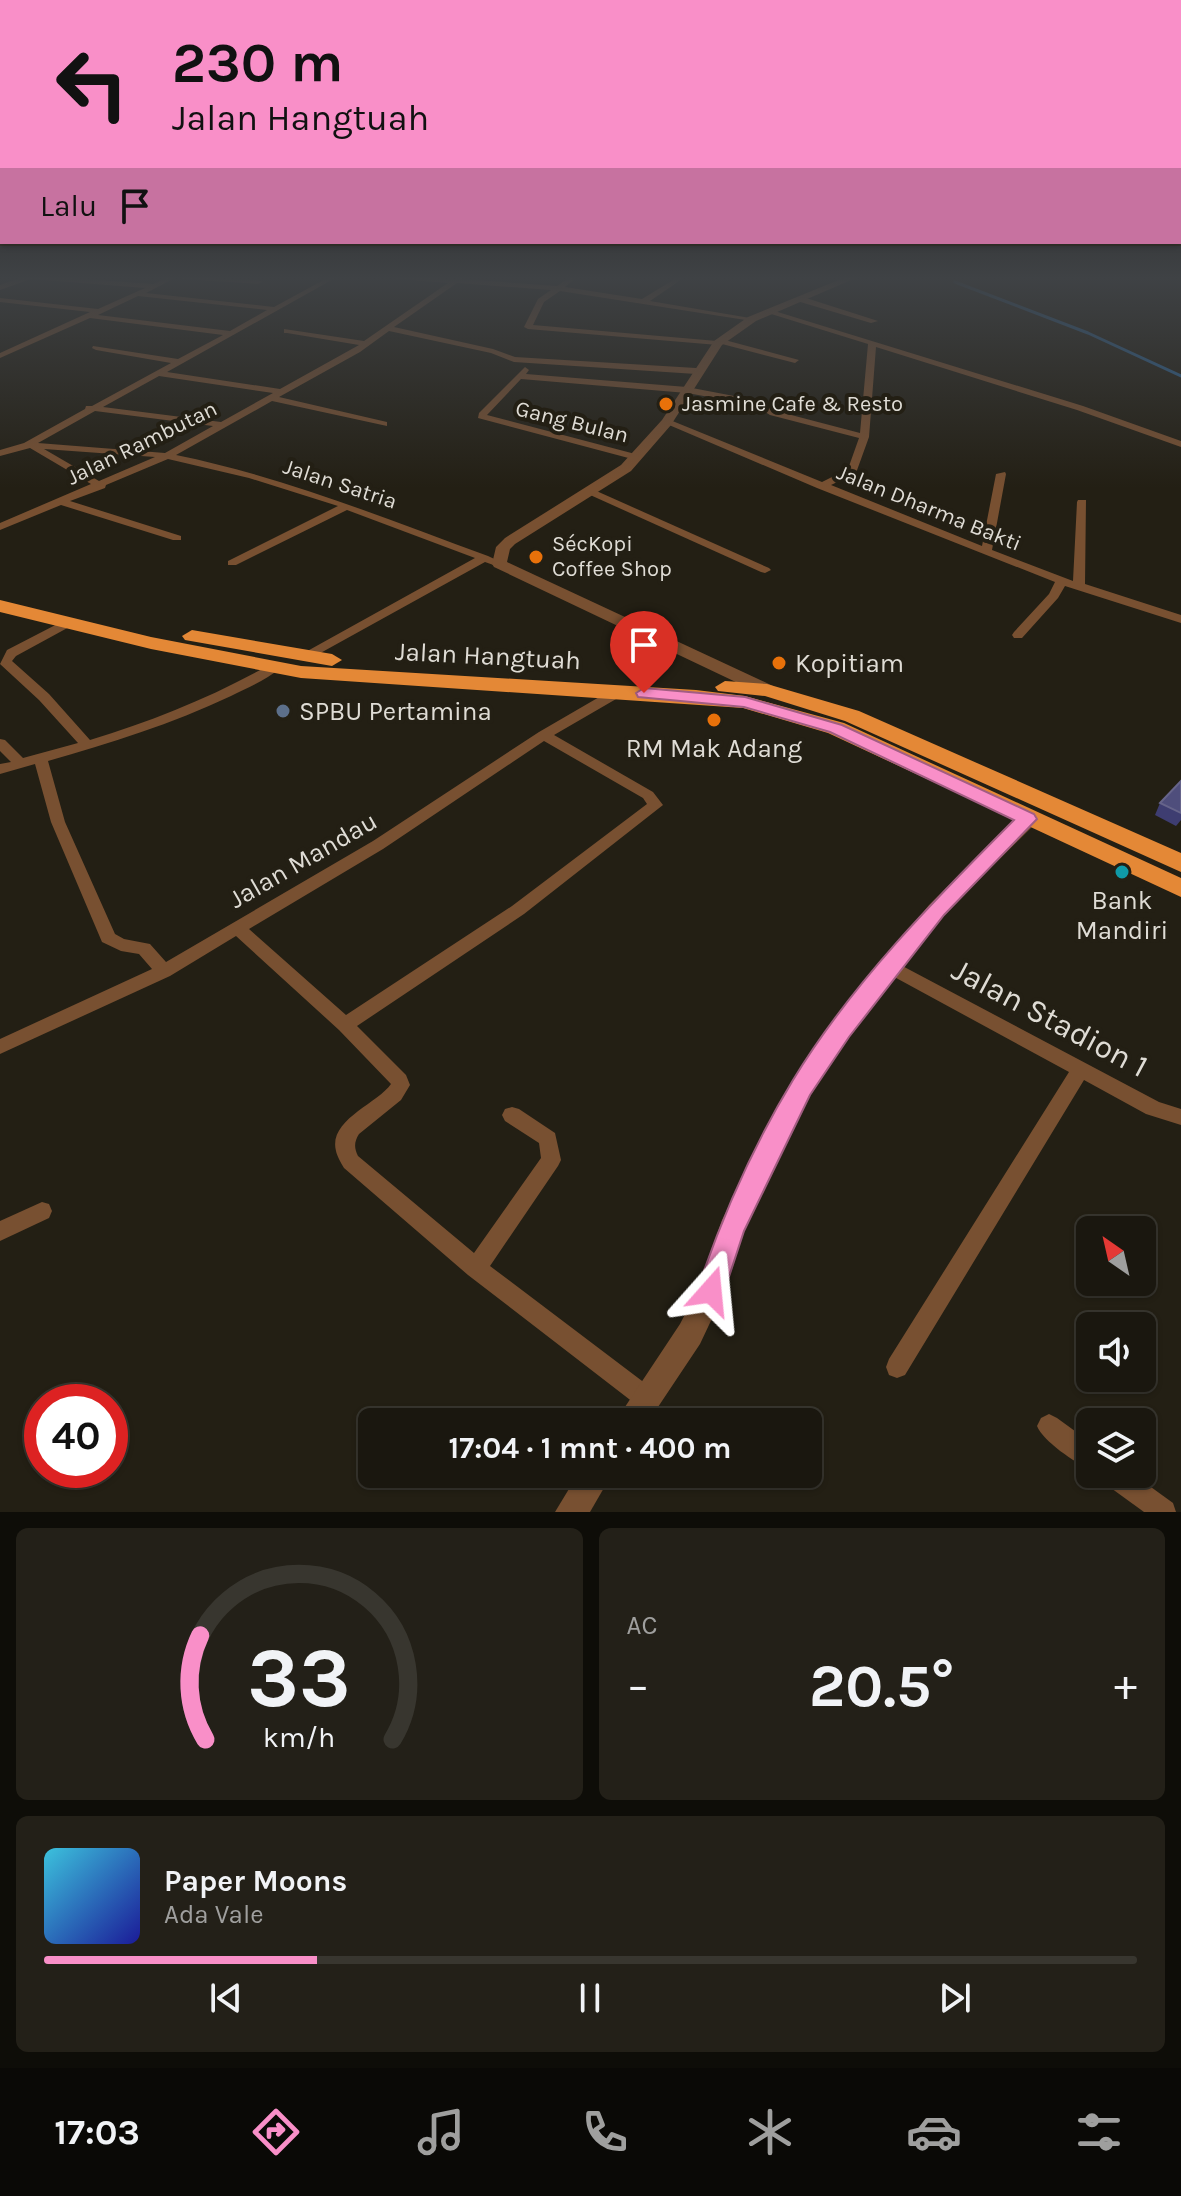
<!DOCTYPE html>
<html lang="id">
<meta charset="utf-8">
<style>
:root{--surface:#1a170f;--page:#232018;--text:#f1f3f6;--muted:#9f9f9e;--line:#38362f;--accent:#f98fc8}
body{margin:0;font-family:Karla,sans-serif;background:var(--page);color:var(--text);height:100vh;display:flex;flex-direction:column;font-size:30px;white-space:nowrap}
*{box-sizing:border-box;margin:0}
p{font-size:26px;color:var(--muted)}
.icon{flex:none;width:44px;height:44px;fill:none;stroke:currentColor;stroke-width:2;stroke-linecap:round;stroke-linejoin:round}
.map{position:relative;height:1512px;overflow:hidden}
.details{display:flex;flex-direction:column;gap:16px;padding:16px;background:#0e0d08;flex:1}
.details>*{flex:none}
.top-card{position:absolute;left:0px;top:0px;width:1182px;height:244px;box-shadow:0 2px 6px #0004,0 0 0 2px var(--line);background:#f98fc8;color:#111;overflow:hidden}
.needle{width:52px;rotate:326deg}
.buttons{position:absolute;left:1076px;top:1216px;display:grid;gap:16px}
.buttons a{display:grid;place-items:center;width:80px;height:80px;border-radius:12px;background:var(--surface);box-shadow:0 2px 6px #0004,0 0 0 2px var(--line);font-size:40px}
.speed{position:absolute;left:24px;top:1384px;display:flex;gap:16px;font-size:40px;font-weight:700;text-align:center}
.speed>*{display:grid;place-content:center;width:104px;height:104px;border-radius:50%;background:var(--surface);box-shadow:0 2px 6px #0004,0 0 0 2px var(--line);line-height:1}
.speed .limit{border:12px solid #d22;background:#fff;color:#111}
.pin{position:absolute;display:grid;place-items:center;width:68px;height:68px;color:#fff;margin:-82px -34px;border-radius:50% 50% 50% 0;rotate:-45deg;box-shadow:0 0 8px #0007}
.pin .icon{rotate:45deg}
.me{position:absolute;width:88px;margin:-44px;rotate:18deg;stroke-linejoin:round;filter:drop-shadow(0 0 6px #0008)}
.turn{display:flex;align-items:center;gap:28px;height:168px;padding:0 40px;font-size:36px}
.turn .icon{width:104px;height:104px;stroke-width:2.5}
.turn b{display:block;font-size:56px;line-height:68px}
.then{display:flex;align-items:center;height:76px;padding:0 40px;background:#0003;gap:16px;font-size:30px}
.big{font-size:60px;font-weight:700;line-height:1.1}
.details .widget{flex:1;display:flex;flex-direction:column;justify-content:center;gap:12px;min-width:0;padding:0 28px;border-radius:12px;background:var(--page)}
.details .dial{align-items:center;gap:0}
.dial svg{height:208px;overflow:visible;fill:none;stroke:var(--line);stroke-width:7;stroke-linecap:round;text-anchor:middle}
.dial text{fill:var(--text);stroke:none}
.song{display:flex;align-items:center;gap:24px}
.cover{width:96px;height:96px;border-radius:12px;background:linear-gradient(135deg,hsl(190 70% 55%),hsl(240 70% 35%))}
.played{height:8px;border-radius:4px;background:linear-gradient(90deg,var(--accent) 25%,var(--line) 25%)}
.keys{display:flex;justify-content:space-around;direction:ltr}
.heat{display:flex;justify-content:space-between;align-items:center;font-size:44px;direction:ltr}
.details .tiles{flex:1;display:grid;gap:16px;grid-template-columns:1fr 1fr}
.widget:last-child{grid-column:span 2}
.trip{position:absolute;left:358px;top:1408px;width:464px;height:80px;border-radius:12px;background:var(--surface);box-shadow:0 2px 6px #0004,0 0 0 2px var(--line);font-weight:700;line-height:80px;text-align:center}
.tabs{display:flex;height:128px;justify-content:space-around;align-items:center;background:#0a0906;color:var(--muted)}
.tabs .icon{width:56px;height:56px}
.tabs .selected{color:var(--accent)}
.tabs b{font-size:36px;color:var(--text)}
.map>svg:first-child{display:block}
</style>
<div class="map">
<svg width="1181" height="1512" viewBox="0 0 1181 1512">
<rect width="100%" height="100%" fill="#231f14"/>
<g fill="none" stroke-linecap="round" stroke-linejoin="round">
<!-- stream -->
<polyline stroke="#2e6495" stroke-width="3" points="955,282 1088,333 1181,376"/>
<!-- minor -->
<g fill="#785031" fill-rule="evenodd">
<path d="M 23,277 L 58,277 L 153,284 L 169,277 L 177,277 L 146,293 L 274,307 L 329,277 L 337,277 L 167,372 L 280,389 L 359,345 L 287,333 L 284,333 L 284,329 L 364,341 L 448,283 L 398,279 L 395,277 L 454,279 L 464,277 L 462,279 L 557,286 L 570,277 L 577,277 L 565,287 L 642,299 L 678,277 L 685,277 L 650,301 L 756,319 L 752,321 L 560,291 L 544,302 L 533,325 L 717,341 L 721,339 L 799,360 L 795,363 L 722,344 L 718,345 L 528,329 L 524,327 L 538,299 L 551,290 L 457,283 L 394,327 L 493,349 L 515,357 L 696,368 L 700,371 L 696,374 L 514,362 L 491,353 L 389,331 L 360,352 L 279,397 L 387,422 L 387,426 L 272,401 L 176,455 C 284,477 384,518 488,556 L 505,564 L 499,567 L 485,562 L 306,661 L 302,660 L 300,657 L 302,654 L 475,558 L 347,510 L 236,565 L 228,565 L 228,561 L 338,506 L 249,478 L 168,459 L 106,485 L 105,488 L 70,501 L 181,536 L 181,540 L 173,540 L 61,505 L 0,530 L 0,523 L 91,484 L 30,448 L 0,456 L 0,450 L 24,443 L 85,409 L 86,406 L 92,406 L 171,363 L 96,350 L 92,348 L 93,346 L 178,359 L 223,335 L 90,318 L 0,358 L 0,353 L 90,312 L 0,302 L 0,298 L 98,309 L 145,288 L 31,279 L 0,290 L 0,285 ZM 138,296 L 267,310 L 230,331 L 98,315 ZM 159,376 L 273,393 L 221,422 L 103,407 ZM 95,411 L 213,426 L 165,453 L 38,443 ZM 44,449 L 155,457 L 99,481 Z"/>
<polygon points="179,277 258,280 262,282 258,284 183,279"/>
<polygon points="797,297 803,297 878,321 871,323 797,301"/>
<polygon points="768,309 1083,406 1181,441 1181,447 1077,410 876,347 869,437 856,473 831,485 982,546 996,474 1005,472 1006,474 992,550 1073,581 1077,502 1078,500 1086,500 1085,584 1181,615 1181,623 1065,586 1058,598 1022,638 1014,638 1012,635 1014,632 1049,594 1055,582 817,488 662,422 670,420 822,482 848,469 859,438 770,415 754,405 687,393 521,379 487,415 639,455 641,457 636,460 478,418 479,413 525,367 529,370 526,374 687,387 760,401 776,411 860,433 868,344 768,313"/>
<polygon points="592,489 769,568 771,570 765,573 761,572 588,494 588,490"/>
<path d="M 67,619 L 73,623 L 71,626 L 16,656 L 12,661 L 49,694 L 90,740 C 152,721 212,697 269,665 L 274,664 L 280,668 C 267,680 247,688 231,696 C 172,724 110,743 48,761 L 65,822 L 115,934 L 124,939 L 150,944 L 166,962 L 373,841 L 539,732 L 613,689 L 623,689 L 625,692 L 623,695 L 554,735 L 653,792 L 663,805 L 524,914 L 357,1026 L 406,1075 L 410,1085 L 401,1100 L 359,1134 C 354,1142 354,1148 358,1156 L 474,1253 L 541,1158 L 539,1143 L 505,1121 L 502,1115 L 505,1109 L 512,1107 L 519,1109 L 555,1133 L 561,1160 L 558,1166 L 490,1266 L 654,1390 L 658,1398 L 654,1406 L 646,1410 L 638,1406 L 468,1275 L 344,1168 C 341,1163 337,1156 336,1151 C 328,1120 377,1104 391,1084 L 339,1030 L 236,936 L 170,976 L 0,1054 L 0,1039 L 152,969 L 139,954 L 121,951 L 102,942 L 51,822 L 35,764 L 0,774 L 0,764 L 11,762 L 0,751 L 0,739 L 5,740 L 23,758 L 78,743 L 39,700 L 0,664 L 7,650 ZM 544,741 L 643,798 L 647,804 L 512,906 L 346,1015 L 249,929 L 383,849 Z"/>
<polygon points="893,961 1159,1102 1181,1109 1181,1125 1146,1114 1084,1080 905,1375 897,1378 889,1375 886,1367 889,1359 1069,1072 887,973 884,968 887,963"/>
<polygon points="42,1202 49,1204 52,1211 49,1218 0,1241 0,1221"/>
<path d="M 1049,1414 L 1057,1418 L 1090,1442 L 1090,1469 C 1075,1463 1043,1441 1037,1426 L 1041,1418 Z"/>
<polygon points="1101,1474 1133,1474 1173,1503 1176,1512 1144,1512 1104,1483"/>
</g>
<!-- tertiary -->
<g fill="#785031" fill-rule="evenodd">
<polygon points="846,277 858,277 756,321 722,345 671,425 631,471 515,544 510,549 507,562 773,686 775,690 773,694 761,694 494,567 492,564 496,547 505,538 621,465 662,420 714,341 748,317"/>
<polygon points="1028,813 1035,814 1038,819 1035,824 943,915 849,1037 810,1095 744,1231 725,1291 700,1344 648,1422 615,1422 680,1324 699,1287 722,1220 792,1081 833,1023 929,905 1021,814"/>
<polygon points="578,1474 612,1474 590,1512 555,1512"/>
</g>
<!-- trunk -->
<g fill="#e48836" fill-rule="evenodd">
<polygon points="0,600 151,637 301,666 696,690 745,696 844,723 1181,878 1181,897 828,733 743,708 301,678 151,649 0,612"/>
<polygon points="192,630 332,654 342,660 332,666 185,640 182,636"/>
<polygon points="725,681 767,684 859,711 1181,853 1181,872 845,721 765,696 718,691 715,687"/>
</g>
</g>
<!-- wall -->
<polygon fill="#3e3d71" points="1181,781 1181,820 1176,826 1155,815 1160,803"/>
<!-- building -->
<polygon fill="#4f4e7c" stroke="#66648a" stroke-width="2" points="1181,781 1181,813 1160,803"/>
<!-- sky -->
<linearGradient id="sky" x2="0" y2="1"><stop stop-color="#13110b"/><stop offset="0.57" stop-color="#3f4245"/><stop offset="1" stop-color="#3f4245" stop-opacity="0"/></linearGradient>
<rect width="1181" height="488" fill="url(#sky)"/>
<!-- route -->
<path fill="#f98fc8" stroke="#a25d82" stroke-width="2" d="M 644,688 L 745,697 L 842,725 L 1034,814 L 1037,819 L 944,915 L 849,1037 L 810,1095 L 744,1231 L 721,1301 L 711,1305 L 701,1301 L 697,1291 C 721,1219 753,1146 793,1080 C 852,983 934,900 1014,820 L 830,732 L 744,707 L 638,697 L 636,693 Z"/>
<!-- markers -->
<g fill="#e8710a" stroke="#231f14" stroke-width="3">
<circle cx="666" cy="404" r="8"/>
<circle cx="536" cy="557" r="8"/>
<circle cx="779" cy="663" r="8"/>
<circle cx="714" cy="720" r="8"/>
</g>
<circle fill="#5c6f8a" stroke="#231f14" stroke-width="3" cx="283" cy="711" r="8"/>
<circle fill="#0f9aa8" stroke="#231f14" stroke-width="3" cx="1122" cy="872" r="8"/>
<g text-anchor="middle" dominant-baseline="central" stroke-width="8" stroke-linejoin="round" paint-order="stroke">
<!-- far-poi labels -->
<g font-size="22" fill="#dfdcd5" stroke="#231f14" text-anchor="start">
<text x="682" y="404">Jasmine Cafe &amp; Resto</text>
<text x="552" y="544">SécKopi<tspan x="552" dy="25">Coffee Shop</tspan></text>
</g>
<!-- far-street labels -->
<g font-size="22" fill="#dfdcd5" stroke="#231f14">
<text transform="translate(572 422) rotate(14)">Gang Bulan</text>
<text transform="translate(142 443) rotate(-26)">Jalan Rambutan</text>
<text transform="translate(340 484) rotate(18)">Jalan Satria</text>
<text transform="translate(929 508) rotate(22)">Jalan Dharma Bakti</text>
</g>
<!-- street labels -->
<g font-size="26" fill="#dfdcd5" stroke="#231f14">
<text transform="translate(488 656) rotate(3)">Jalan Hangtuah</text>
<text transform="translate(303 860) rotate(-30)">Jalan Mandau</text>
</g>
<!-- poi labels -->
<g font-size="26" fill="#dfdcd5" stroke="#231f14" text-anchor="start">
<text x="795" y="663">Kopitiam</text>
<text x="299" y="711">SPBU Pertamina</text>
<text x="714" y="748" text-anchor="middle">RM Mak Adang</text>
<text x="1122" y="900" text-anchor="middle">Bank<tspan x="1122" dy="30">Mandiri</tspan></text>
</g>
<!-- near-street labels -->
<g font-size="32" fill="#dfdcd5" stroke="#231f14">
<text transform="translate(1050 1018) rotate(28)">Jalan Stadion 1</text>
</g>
</g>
</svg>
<div class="buttons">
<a><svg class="needle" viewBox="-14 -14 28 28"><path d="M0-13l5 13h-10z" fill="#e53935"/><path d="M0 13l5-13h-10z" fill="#9f9f9e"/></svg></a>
<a><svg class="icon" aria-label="sound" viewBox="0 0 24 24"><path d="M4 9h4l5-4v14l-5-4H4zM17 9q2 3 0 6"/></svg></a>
<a><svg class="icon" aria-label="layers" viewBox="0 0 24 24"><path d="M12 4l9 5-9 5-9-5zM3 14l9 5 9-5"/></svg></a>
</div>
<div class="speed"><div class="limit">40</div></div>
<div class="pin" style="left:644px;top:693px;background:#d93025"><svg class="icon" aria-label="arrive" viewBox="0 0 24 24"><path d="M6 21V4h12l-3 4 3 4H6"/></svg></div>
<svg class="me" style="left:711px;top:1291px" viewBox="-20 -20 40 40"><path d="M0-17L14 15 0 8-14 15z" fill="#f98fc8" stroke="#fff" stroke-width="4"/></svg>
<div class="trip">17:04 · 1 mnt · 400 m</div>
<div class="top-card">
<div class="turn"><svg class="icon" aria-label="left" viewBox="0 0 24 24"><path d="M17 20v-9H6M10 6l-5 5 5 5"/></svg><div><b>230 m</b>Jalan Hangtuah</div></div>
<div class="then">Lalu<svg class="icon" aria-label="arrive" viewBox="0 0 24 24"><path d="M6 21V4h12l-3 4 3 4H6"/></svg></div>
</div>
</div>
<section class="details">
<div class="tiles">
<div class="widget dial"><svg viewBox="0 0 100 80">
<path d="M14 69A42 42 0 1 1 86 69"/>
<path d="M14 69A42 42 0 0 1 12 29" stroke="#f98fc8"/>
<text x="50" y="56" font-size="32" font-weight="700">33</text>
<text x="50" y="72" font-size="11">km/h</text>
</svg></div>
<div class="widget"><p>AC</p>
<div class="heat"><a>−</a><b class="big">20.5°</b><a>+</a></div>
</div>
<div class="widget">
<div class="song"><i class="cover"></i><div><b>Paper Moons</b><p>Ada Vale</p></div></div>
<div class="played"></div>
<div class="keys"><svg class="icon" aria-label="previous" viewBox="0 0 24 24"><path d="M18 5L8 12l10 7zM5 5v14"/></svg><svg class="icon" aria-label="pause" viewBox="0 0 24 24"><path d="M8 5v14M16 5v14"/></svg><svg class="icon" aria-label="next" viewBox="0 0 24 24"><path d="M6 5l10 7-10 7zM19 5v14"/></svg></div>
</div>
</div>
</section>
<nav class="tabs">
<b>17:03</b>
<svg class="icon selected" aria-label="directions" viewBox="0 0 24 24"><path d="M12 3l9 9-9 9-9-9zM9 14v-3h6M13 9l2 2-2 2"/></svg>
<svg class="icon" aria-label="music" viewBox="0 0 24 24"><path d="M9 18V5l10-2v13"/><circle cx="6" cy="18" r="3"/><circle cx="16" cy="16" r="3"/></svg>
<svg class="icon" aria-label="phone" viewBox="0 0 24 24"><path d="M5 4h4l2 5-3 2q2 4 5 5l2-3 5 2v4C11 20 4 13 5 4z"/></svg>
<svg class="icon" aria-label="climate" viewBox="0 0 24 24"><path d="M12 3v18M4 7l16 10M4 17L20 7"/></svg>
<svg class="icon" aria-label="car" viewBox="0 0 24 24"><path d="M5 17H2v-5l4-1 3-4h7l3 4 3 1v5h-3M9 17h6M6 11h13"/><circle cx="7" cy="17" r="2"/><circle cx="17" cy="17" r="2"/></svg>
<svg class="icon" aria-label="filters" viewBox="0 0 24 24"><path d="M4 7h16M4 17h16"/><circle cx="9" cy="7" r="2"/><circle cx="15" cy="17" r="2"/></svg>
</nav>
